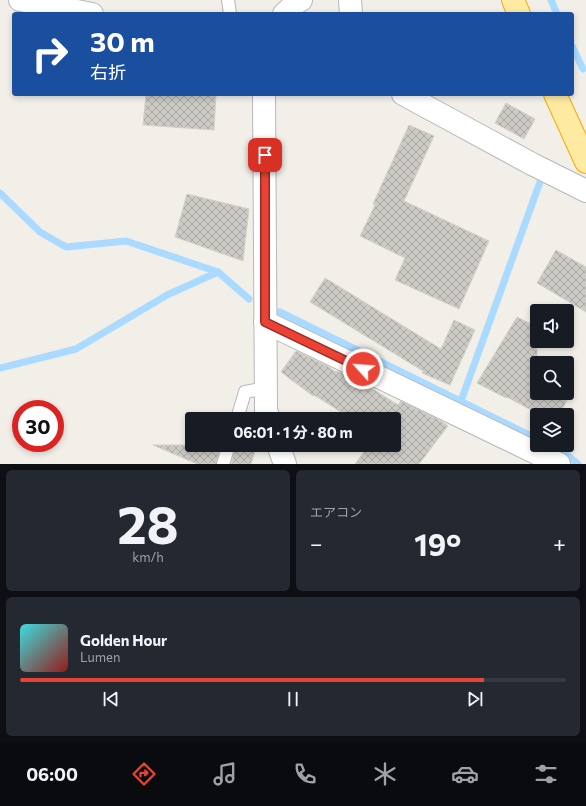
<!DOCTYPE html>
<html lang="ja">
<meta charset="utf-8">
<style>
:root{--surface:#171b24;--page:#242831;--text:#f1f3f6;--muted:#9ea1a6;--line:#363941;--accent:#ea4335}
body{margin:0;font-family:Commissioner,"Noto Sans JP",sans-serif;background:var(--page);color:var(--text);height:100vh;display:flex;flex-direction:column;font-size:15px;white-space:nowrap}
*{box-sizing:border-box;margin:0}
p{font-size:13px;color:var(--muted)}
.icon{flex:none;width:22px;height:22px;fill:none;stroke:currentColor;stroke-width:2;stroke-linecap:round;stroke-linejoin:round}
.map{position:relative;height:464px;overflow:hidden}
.sheet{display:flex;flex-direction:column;gap:6px;padding:6px;background:#0d0f14;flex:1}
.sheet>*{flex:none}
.top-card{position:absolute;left:12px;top:12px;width:562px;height:84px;border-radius:4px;box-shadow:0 2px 6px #0003;background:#1a4fa0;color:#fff;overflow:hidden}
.fabs{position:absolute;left:530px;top:304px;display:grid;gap:8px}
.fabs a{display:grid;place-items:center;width:44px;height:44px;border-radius:4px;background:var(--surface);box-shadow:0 2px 6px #0003;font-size:20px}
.speed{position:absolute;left:12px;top:400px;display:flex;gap:8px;font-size:20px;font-weight:700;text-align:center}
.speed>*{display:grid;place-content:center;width:52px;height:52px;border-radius:50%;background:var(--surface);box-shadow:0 2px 6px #0003;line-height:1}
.speed .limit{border:6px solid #d22;background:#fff;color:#111}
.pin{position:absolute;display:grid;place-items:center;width:34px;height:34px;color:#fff;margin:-17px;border-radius:8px;box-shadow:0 2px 6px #0006}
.me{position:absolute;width:44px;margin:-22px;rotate:296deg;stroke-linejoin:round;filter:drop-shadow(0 0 3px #0008)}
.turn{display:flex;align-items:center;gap:14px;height:84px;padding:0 12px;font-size:18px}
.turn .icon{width:52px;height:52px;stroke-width:2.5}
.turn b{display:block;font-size:28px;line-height:34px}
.big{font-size:30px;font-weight:700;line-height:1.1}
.sheet .card{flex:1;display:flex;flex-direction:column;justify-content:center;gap:6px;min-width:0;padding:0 14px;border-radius:6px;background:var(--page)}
.sheet .dial{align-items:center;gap:0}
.dial b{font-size:52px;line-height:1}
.song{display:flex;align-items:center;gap:12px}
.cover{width:48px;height:48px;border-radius:6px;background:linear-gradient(135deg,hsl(180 70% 55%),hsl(0 70% 35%))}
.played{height:4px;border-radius:2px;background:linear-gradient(90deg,var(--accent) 85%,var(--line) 85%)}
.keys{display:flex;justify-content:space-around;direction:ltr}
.heat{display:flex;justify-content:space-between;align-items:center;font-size:22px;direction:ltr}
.sheet .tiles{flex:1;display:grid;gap:6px;grid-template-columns:1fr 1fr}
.card:last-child{grid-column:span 2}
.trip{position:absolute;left:185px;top:412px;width:216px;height:40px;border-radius:4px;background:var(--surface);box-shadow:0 2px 6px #0003;font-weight:700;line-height:40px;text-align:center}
.tabs{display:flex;height:64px;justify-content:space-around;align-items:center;background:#090b0e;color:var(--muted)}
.tabs .icon{width:28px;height:28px}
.tabs .active{color:var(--accent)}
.tabs b{font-size:18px;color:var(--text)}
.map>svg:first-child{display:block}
</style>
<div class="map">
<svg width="586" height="464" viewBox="0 0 586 464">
<defs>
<pattern id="building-cross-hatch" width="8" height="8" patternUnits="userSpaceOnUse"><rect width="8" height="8" fill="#cccac5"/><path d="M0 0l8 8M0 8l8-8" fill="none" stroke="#a9a8a4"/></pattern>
</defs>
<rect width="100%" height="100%" fill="#f1efe8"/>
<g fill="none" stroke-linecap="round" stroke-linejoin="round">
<!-- stream -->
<g stroke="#aadaff" stroke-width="7">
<polyline points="551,0 557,14"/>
<polyline points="572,46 583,69"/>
<polyline points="0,193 40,232 66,247 126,241 218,272 249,299"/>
<polyline points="280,312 537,439"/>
<polyline points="0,368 76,349 167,295 218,272"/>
<polyline points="461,401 540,182"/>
<polyline points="549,445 563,452 578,464"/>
</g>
</g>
<!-- building -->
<g fill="url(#building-cross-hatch)" stroke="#d6d1c6">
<polygon points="146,94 216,94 214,130 143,125"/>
<polygon points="506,103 535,119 524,139 495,123"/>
<polygon points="409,125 434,136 404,201 489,241 459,309 395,280 405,258 360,236 375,205 373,204"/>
<polygon points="187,194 249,209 243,261 175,237"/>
<polygon points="556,250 586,267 586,312 537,283"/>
<polygon points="325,278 441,349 454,320 475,330 450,385 422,373 423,371 310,302"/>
<polygon points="517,317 537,327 537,393 567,393 567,383 574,387 559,415 540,415 507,397 506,398 477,383"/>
<polygon points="296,351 327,366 336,372 337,371 365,384 398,405 401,401 441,421 448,426 419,464 355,464 369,445 394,445 394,419 352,419 314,395 313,396 281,372"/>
<polygon points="153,445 221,445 216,464 197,464"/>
<polygon points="236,445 257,445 251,464 231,464"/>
</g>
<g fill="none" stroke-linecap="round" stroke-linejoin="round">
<!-- service casing -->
<g stroke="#b5b8bc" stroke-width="14">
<g id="service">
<polyline points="228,0 230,14"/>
<polyline points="237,419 245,392 266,388"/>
<polyline points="223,464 229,445"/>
</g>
</g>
<!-- minor casing -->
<g stroke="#b5b8bc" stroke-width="24">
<g id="minor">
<polyline points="20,0 92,14"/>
<polyline points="350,0 351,14"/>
<polyline points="284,14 296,3 301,0"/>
<polyline points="264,94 266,410 269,419"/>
<polyline points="403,94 532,164 586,191"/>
<polyline points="265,322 559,464"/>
<polyline points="278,445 285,464"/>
</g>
</g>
<!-- trunk casing -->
<g stroke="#f9ab00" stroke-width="24">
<g id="trunk">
<polyline points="513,0 519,14"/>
<polyline points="555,94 586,162"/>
</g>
</g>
<!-- service -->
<use href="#service" stroke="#fff" stroke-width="12"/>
<!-- minor -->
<use href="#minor" stroke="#fff" stroke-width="22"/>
<!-- trunk -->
<use href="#trunk" stroke="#feeaa1" stroke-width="22"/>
</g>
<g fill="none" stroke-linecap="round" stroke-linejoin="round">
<!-- route casing -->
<g stroke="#982c22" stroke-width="10">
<polyline id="route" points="265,155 265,322 363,369"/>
</g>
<!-- route -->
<use href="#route" stroke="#ea4335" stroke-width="7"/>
</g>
</svg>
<div class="fabs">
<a><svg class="icon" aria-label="sound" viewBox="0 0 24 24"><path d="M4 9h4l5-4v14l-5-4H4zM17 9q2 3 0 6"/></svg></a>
<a><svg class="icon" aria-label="search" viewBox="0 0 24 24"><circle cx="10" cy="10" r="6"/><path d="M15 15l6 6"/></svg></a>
<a><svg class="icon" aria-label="layers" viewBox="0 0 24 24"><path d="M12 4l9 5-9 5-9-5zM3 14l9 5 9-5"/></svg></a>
</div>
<div class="speed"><div class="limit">30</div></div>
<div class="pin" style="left:265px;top:155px;background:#d93025"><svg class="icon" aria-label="arrive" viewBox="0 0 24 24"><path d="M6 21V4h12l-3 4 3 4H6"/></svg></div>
<svg class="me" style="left:363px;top:369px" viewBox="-20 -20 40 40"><circle r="17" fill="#ea4335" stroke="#fff" stroke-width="3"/><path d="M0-11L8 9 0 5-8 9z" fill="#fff"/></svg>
<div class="trip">06:01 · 1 分 · 80 m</div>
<div class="top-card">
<div class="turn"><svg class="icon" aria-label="right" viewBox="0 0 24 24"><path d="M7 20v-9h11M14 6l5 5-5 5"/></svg><div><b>30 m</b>右折</div></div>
</div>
</div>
<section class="sheet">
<div class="tiles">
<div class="card dial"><b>28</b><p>km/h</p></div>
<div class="card"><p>エアコン</p>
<div class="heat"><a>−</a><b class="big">19°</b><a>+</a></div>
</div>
<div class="card">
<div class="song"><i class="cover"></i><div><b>Golden Hour</b><p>Lumen</p></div></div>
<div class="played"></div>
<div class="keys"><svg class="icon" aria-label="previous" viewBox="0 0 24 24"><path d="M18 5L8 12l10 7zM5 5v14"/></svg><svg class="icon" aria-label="pause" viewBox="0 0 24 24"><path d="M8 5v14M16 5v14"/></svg><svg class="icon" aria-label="next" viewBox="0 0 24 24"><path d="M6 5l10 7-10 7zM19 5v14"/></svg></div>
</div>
</div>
</section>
<nav class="tabs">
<b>06:00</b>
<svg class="icon active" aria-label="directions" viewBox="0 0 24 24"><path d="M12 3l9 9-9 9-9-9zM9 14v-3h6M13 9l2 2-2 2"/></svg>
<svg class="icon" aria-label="music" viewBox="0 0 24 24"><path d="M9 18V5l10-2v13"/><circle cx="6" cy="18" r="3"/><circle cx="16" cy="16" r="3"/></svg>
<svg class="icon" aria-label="phone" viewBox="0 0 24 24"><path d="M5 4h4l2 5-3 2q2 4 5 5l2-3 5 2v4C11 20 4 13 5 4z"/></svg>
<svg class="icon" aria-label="climate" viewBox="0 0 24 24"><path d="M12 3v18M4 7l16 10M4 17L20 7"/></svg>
<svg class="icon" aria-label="car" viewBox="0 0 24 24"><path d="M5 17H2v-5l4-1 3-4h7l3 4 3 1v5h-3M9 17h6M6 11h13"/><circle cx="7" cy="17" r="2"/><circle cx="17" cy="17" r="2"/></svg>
<svg class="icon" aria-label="filters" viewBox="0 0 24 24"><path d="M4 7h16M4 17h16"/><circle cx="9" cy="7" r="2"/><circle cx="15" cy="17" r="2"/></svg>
</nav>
